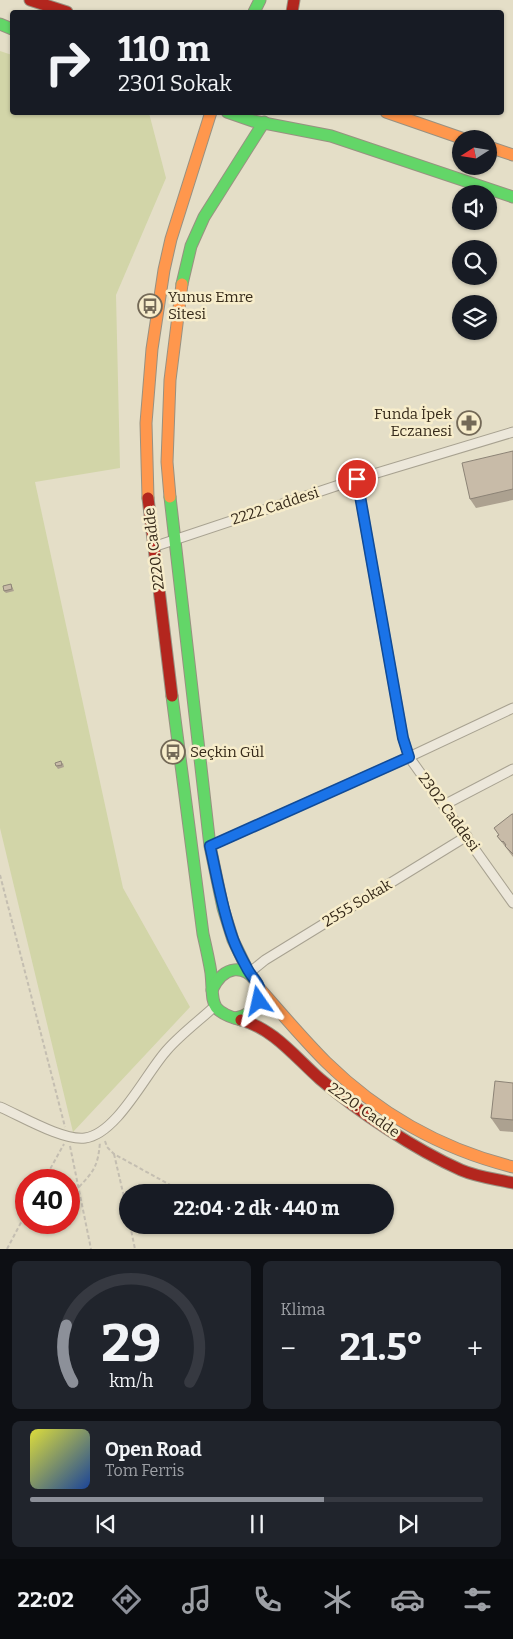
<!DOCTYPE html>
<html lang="tr">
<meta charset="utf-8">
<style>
:root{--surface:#171b24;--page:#20242c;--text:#f1f3f6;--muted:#9ea1a6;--line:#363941;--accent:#8c9099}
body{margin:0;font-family:Bitter,serif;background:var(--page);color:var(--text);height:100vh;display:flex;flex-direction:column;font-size:19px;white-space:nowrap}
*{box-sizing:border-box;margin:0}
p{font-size:16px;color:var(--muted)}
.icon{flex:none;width:28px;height:28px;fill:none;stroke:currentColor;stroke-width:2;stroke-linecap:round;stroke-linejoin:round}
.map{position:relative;height:1249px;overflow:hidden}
.details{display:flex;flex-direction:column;gap:12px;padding:12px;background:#0d0f14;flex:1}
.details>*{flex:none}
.banner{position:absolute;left:10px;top:10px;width:494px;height:105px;border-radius:5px;box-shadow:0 1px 4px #0004;background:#171b24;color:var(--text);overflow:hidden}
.needle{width:32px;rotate:258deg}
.fabs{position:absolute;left:452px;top:130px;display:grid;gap:10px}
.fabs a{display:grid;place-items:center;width:45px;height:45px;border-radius:50%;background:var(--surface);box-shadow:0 1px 4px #0004;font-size:25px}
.speed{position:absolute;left:15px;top:1169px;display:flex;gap:10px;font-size:25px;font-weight:700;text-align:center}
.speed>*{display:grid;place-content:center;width:65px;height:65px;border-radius:50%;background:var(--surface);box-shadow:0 1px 4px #0004;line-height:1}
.speed .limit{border:8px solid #d22;background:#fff;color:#111}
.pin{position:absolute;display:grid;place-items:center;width:42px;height:42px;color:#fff;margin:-21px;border:2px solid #fff;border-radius:50%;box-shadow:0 1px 5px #0007}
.me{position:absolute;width:55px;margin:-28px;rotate:349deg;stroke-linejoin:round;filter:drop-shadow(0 0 4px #0008)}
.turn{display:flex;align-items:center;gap:18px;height:105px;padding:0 25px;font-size:22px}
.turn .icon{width:65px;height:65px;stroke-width:2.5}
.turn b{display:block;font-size:35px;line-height:42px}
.big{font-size:38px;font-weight:700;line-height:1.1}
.details .tile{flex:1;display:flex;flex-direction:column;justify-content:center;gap:8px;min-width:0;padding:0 18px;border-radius:8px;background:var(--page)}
.details .dial{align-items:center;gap:0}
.dial svg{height:130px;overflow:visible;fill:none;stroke:var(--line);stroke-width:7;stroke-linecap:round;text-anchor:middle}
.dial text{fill:var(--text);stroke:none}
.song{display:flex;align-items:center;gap:15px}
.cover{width:60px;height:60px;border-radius:8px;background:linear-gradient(135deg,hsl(60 70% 55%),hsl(220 70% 35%))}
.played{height:5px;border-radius:2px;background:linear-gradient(90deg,var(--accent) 65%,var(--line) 65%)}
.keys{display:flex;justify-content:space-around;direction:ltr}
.heat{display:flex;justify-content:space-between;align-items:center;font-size:28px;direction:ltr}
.details .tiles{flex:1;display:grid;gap:12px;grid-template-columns:1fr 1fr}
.tile:last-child{grid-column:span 2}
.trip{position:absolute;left:119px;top:1184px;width:275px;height:50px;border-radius:25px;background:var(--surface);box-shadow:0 1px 4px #0004;font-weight:700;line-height:50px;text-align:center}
.tabs{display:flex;height:80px;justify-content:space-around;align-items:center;background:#090b0e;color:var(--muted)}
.tabs .icon{width:35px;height:35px}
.tabs .active{color:var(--accent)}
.tabs b{font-size:22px;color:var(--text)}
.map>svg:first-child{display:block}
</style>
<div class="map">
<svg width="513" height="1249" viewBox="0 0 513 1249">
<rect width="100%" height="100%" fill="#e4dec7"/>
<!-- green -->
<polygon fill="#d2d5a8" points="0,51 12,55 12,112 149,113 166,178 116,295 120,468 35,482 123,888 190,1007 73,1132 0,828"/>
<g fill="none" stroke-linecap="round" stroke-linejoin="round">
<!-- street casing -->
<g stroke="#a8a291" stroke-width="11">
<g id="street">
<polyline points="357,479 403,738 409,757 513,903"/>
<polyline points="153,547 357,479 513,432"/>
<polyline points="444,805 513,769"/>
<polyline points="210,846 409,757 513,708"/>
<polyline points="249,973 265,960 467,836"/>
<path d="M 0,1107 C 21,1116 63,1141 85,1138 C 117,1134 146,1073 167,1050 C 181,1034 200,1020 215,1006"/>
</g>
</g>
<!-- fast casing -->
<g stroke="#989181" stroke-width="13">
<g id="fast">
<polyline points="254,12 260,0"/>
<polyline points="0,24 12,29"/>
<polyline points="227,112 253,121 331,136 513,197"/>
<polyline points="182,284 191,246 204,217 264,122"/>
<polyline points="170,497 210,846 223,908 233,940 249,973"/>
<path d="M 172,696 L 203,934 C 206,947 209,960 211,973 C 214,1002 207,1011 241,1020"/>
<path d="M 212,990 C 238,936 291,1006 235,1018"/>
</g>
</g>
<!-- slow casing -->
<g stroke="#989181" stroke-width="13">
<g id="slow">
<polyline points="386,112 464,139"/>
<polyline points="489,147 513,155"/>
<polyline points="170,497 167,462 170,380 182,284"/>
<polyline points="148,498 146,423 152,349 164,270 171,239 211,112"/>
<path d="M 260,989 C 282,1014 303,1039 326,1062 C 379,1114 441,1149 513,1167"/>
</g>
</g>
<!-- jam casing -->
<g stroke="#989181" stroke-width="13">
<g id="jam">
<polyline points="30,0 67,12"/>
<polyline points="292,12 294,0"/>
<polyline points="148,498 172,696"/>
<path d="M 241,1020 C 274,1029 295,1057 320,1079 C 359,1112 414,1149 461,1170 C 477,1177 496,1179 513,1183"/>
</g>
</g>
<!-- path -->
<g stroke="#c4beb1" stroke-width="2" stroke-dasharray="4 2.5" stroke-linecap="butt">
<polyline points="0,875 65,1127"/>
<polyline points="105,1141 107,1147 114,1154 183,1192"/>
<polyline points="70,1146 91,1249"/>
<polyline points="114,1154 128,1214"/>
<polyline points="44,1180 64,1144"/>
<path d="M 79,1187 C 95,1170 98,1165 100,1142"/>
<polyline points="130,1225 135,1249"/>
<polyline points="7,1249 26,1213"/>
</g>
<!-- street -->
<use href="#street" stroke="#ece7da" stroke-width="9"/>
<!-- fast -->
<use href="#fast" stroke="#63d668" stroke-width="11"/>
<!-- slow -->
<use href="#slow" stroke="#ff974d" stroke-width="11"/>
<!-- jam -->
<use href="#jam" stroke="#b3261e" stroke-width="11"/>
</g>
<!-- wall -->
<g fill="#aca190">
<polygon points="513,452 513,500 476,508 470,499"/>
<polygon points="11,584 14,591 6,593 4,591"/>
<polygon points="63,763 64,767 58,769 56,766"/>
<polygon points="513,814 513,857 497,836 499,835 494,828"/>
<polygon points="513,1083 513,1132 500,1131 491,1118"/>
</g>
<!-- building -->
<g fill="#c8bba8" stroke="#8c8376">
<polygon points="513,451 513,489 470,499 462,463"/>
<polygon points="11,584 12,589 4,591 3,586"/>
<polygon points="61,761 62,765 56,766 55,763"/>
<polygon points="512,814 513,814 513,854 505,846 506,845 503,841 502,842 497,836 499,835 494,828"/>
<polygon points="495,1081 513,1083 513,1120 491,1118"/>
</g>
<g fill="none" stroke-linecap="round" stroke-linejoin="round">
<!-- route casing -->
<g stroke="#114b97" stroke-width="12">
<path id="route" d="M 259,1001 C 262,982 256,984 248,970 C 243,961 237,950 233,939 C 222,909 217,877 210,846 L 409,757 L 403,738 L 357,479"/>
</g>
<!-- route -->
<use href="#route" stroke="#1a73e8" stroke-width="9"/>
</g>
<!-- icons -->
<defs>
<g id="bus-ring" transform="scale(1.25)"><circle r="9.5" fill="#f7edcb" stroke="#736957" stroke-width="1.5"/><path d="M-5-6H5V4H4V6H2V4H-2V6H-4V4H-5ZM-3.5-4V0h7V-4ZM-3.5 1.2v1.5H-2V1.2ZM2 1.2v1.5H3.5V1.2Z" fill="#736957"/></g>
<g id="pharmacy-ring" transform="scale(1.25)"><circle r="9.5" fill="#f7edcb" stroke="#736957" stroke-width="1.5"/><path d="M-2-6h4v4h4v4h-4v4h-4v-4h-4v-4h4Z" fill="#736957"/></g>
</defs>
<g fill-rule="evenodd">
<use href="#bus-ring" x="150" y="306"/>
<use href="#pharmacy-ring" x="469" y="423"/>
<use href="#bus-ring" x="173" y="752"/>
</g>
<g text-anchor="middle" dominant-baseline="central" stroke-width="5" stroke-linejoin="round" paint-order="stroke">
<!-- poi labels -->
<g font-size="15" fill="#362a1a" stroke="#f7edcb" text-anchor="start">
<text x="168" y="297">Yunus Emre<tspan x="168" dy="17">Sitesi</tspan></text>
<text x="452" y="414" text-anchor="end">Funda İpek<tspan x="452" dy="17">Eczanesi</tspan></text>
<text x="190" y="752">Seçkin Gül</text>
</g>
<!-- street labels -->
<g font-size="15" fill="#362a1a" stroke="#f7edcb">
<text transform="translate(275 506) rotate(-18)">2222 Caddesi</text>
<text transform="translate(154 549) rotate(-97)">2220. Cadde</text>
<text transform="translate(449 812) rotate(54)">2302 Caddesi</text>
<text transform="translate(357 903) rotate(-31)">2555 Sokak</text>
<text transform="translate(364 1110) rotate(35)">2220. Cadde</text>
</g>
</g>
</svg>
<div class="fabs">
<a><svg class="needle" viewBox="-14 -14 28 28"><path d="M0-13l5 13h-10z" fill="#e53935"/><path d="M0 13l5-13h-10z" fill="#9ea1a6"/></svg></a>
<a><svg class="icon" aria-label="sound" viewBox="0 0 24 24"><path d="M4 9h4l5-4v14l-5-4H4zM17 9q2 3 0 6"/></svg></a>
<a><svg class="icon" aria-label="search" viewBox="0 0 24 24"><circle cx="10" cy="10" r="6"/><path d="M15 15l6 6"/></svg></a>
<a><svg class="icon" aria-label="layers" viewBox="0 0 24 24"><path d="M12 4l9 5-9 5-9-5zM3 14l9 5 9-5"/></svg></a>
</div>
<div class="speed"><div class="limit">40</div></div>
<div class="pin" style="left:357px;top:479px;background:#d93025"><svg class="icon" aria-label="arrive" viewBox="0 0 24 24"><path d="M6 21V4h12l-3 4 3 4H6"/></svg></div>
<svg class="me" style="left:259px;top:1001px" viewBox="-20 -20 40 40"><path d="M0-17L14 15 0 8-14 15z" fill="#1a73e8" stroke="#fff" stroke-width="4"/></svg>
<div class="trip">22:04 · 2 dk · 440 m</div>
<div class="banner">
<div class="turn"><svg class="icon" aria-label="right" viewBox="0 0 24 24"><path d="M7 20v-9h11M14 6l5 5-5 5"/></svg><div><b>110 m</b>2301 Sokak</div></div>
</div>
</div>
<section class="details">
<div class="tiles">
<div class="tile dial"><svg viewBox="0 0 100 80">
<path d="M14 69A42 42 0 1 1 86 69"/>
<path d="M14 69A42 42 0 0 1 10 34" stroke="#8c9099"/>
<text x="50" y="56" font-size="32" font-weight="700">29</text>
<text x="50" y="72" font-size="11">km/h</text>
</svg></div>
<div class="tile"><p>Klima</p>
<div class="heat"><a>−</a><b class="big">21.5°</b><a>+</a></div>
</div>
<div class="tile">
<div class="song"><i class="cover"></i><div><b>Open Road</b><p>Tom Ferris</p></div></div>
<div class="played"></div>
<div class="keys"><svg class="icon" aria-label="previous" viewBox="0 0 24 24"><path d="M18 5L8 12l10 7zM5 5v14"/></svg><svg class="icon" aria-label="pause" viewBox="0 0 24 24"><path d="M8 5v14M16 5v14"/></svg><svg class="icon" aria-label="next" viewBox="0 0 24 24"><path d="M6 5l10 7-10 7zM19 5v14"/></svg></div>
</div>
</div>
</section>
<nav class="tabs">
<b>22:02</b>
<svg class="icon active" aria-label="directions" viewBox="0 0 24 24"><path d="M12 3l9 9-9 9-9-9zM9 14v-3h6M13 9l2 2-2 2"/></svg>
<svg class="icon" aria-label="music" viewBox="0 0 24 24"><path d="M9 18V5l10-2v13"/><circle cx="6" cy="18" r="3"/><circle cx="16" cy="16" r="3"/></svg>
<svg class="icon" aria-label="phone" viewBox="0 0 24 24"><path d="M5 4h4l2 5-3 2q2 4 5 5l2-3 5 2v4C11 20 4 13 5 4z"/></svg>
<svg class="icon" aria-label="climate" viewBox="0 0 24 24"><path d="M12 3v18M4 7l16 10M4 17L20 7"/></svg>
<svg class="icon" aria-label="car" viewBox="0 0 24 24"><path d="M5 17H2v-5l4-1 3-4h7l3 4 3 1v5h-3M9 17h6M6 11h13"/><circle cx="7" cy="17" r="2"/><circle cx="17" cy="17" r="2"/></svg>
<svg class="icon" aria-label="filters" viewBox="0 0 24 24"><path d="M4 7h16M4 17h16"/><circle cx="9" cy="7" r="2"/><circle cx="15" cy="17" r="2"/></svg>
</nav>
